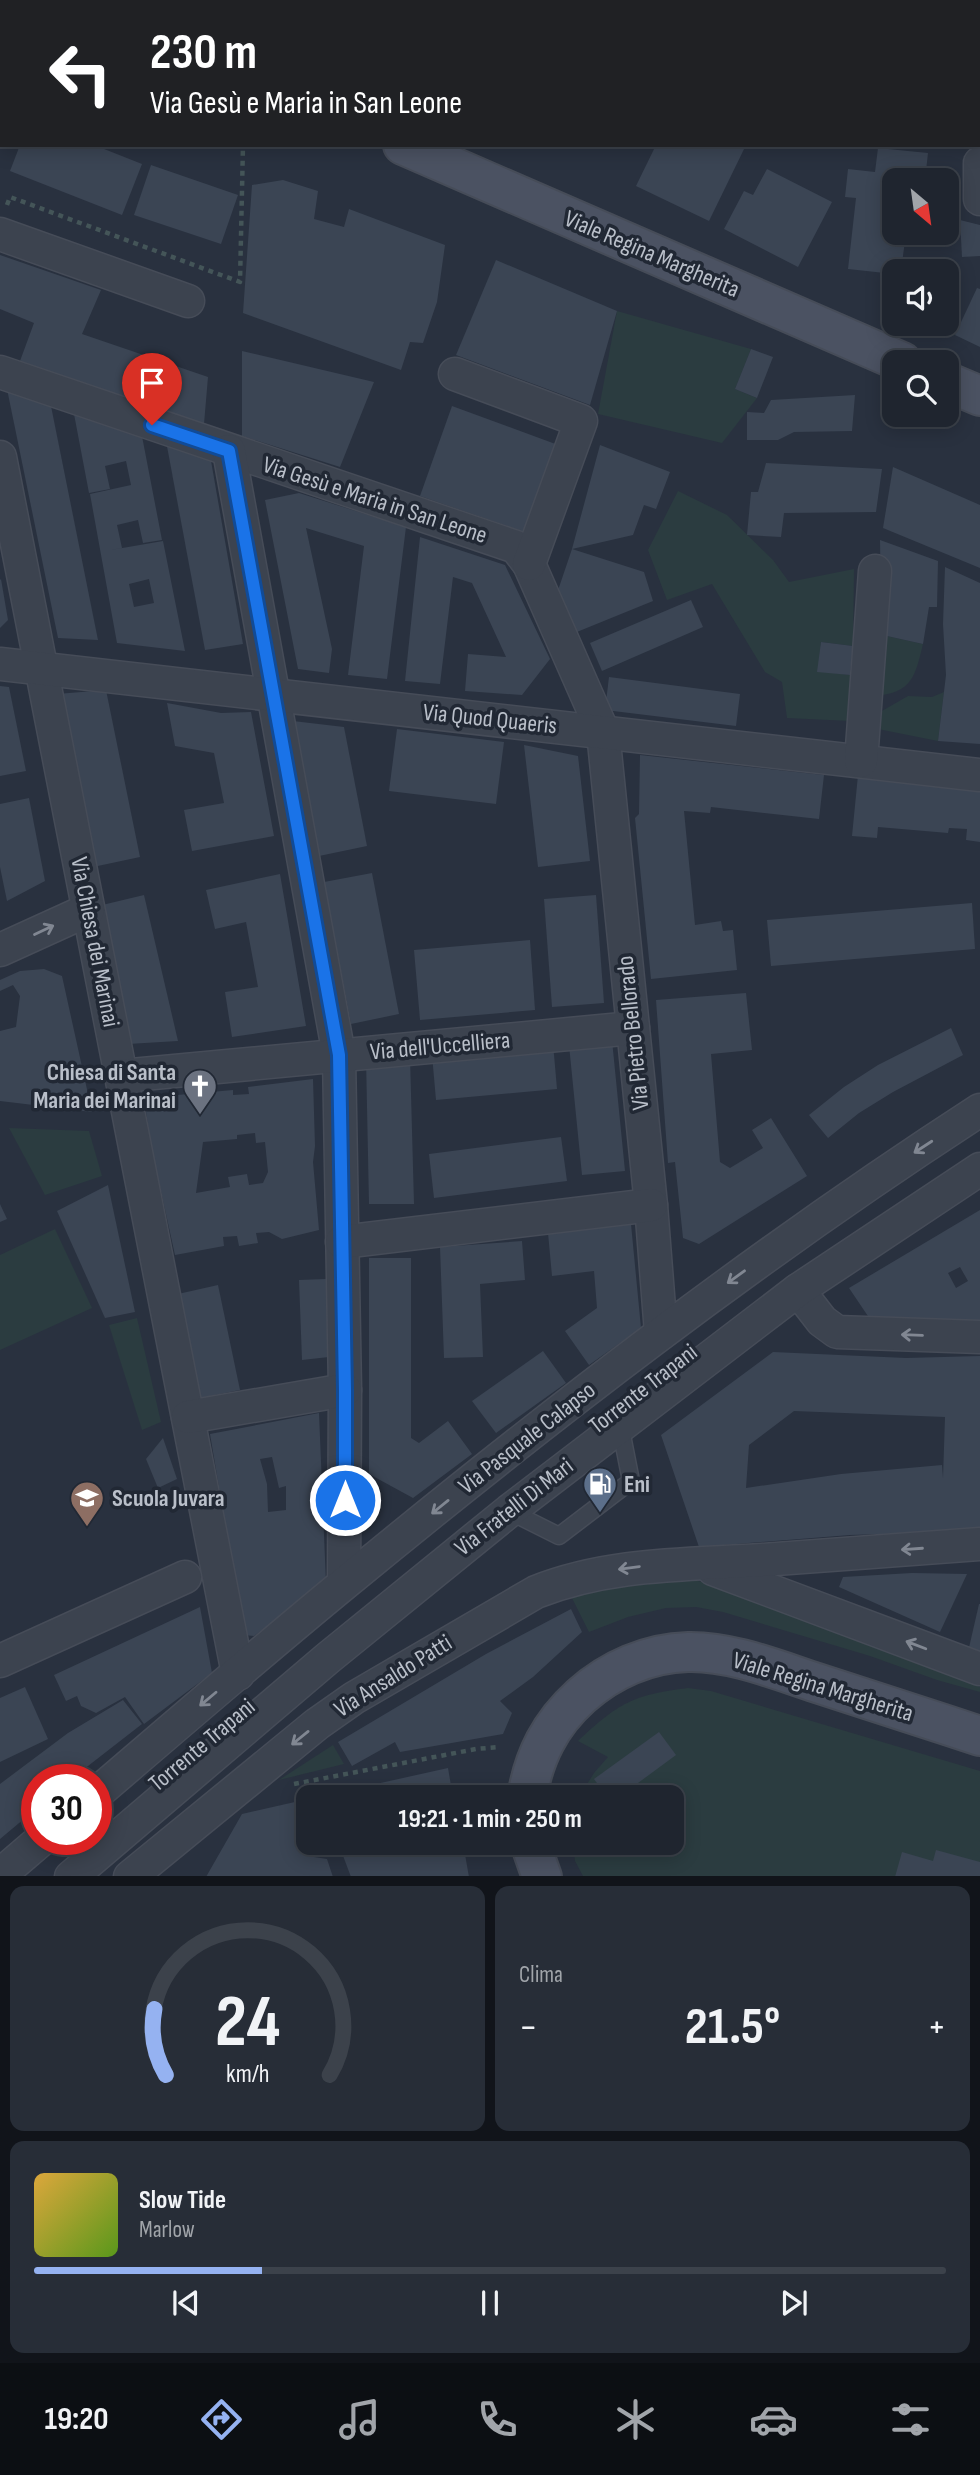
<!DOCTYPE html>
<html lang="it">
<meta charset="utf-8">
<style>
:root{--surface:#1f252f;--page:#272d37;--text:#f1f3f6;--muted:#a1a5aa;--line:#3c424b;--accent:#95b2f1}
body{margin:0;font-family:"Sofia Sans Condensed",sans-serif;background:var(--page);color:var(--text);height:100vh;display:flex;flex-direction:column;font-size:26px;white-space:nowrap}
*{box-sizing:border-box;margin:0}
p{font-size:23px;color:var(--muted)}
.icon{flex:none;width:38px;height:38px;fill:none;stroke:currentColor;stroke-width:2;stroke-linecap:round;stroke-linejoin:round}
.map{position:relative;height:1876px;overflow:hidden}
.details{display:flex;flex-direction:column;gap:10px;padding:10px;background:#11141a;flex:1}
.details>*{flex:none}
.top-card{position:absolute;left:0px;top:0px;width:980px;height:147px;box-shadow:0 4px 18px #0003,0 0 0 2px var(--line);background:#202124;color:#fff;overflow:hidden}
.needle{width:46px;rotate:151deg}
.controls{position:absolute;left:882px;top:168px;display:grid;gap:14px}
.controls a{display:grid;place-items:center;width:77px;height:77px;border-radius:14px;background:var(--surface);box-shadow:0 4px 18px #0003,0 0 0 2px var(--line);font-size:35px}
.speed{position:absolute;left:21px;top:1764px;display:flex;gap:14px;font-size:35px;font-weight:700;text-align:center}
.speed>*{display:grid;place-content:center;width:91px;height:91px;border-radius:50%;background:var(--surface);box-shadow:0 4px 18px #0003,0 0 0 2px var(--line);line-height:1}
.speed .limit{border:10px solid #d22;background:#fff;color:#111}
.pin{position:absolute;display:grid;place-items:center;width:60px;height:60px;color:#fff;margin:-72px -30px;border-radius:50% 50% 50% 0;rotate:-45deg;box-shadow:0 0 7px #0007}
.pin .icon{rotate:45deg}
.me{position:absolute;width:77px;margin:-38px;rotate:0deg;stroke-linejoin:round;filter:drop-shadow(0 0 5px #0008)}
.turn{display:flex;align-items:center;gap:24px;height:147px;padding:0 35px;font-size:32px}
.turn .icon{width:91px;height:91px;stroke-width:2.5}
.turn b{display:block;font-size:49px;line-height:60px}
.big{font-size:52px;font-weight:700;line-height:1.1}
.details .card{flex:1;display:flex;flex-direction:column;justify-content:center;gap:10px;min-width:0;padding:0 24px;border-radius:14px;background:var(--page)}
.details .dial{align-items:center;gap:0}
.dial svg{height:182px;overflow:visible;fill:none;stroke:var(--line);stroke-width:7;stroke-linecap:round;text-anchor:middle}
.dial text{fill:var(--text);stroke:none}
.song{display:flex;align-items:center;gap:21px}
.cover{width:84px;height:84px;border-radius:10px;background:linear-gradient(135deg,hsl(40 70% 55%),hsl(90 70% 35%))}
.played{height:7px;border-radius:4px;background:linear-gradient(90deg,var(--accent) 25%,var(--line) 25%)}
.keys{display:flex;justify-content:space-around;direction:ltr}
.heat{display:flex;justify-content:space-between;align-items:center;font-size:38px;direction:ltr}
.details .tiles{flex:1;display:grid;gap:10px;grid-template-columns:1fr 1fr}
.card:last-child{grid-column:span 2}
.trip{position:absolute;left:296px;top:1785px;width:388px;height:70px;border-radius:14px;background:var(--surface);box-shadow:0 4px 18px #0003,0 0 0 2px var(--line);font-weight:700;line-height:70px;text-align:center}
.tab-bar{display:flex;height:112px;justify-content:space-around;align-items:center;background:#0c0f13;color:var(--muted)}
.tab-bar .icon{width:49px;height:49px}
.tab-bar .active{color:var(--accent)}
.tab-bar b{font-size:32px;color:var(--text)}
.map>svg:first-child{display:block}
</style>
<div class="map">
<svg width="980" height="1877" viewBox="0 0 980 1877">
<rect width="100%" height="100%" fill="#29313f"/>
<!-- green -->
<g fill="#2b3c40">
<polygon points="617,311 751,349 735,389 757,398 722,443 598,414"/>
<polygon points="678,491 727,515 773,560 789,582 854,569 853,646 821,642 818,671 850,675 850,721 787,718 782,682 765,672 712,584 667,600 648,550"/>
<path d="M 878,634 L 923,644 C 915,677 912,693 874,696 Z"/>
<polygon points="944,692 938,741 878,729 875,715 908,696 932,697"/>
<polygon points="9,1128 89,1131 102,1176 45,1195"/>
<polygon points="55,1229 92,1308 0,1350 0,1255"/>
<polygon points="137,1318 161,1422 142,1430 109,1325"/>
<polygon points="668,1578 698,1581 755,1594 980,1687 980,1692 937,1680 870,1656 723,1612 696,1607 666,1608 628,1617 589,1632 571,1596 615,1584"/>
<path d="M 688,1688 L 711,1691 L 980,1771 L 980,1876 L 583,1876 L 575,1861 L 573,1843 L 672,1843 L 672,1797 L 579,1797 L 594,1773 L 608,1757 L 578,1741 C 619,1703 632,1695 688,1688 Z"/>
<polygon points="333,1745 344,1764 279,1780"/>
</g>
<!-- building -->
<g fill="#3b4554" fill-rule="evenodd">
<polygon points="20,145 94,145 142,164 122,215 10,171"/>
<polygon points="656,145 746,145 709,221 636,186"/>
<polygon points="878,148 928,153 925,180 894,180 894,233 906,233 901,271 894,271 894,274 848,269 856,198 845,197 848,169 875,172"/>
<polygon points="151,165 238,195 221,244 134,215"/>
<polygon points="767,169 832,202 798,267 724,229 744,191 753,195"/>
<polygon points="283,180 318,191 314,219 344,227 349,209 445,245 437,302 423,343 410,342 401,370 243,313 252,185"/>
<polygon points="960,220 980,225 980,256 962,257"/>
<polygon points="0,255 101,290 82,334 208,377 204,424 20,361 34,323 0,309"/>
<polygon points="496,260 617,311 590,405 456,355"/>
<polygon points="977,288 980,289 980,347 955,335"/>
<polygon points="751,349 773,357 757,398 735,389"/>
<polygon points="242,351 374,382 340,467 242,436"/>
<polygon points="7,389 50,401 98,640 58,638"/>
<polygon points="855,395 852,431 794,432 778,440 747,440 747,412 764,413 771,400"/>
<polygon points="452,406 569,449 530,534 420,496"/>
<path d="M 79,411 L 141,431 L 162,540 L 143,543 L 138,520 L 117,525 L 122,548 L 105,551 L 163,541 L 185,651 L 117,643 L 90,494 L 131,485 L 126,461 L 105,466 L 110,489 L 89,493 L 74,414 ZM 149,579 L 154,603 L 134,607 L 129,584 Z"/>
<polygon points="166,441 210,455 243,644 205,650"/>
<polygon points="600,445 670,472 656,509 644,505 633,535 572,549 644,572 653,601 567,636 552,608 572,549"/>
<polygon points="766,463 882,469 876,512 784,513 781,537 747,535 751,492 758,492"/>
<polygon points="893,467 980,505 980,568 883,528"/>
<polygon points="299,493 406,527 387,679 348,675 364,546 306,528 332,649 329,673 298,669 265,500"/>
<polygon points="420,537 505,565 550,659 522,695 465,691 468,654 506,657 472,583 453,577 440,684 405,681"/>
<polygon points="880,540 938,561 937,607 929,607 923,644 878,634 881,601"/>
<polygon points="945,567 980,583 980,744 938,741 946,675 943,624"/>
<polygon points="1,579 8,620 0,628 0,580"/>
<polygon points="691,600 703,627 602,671 590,643"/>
<polygon points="821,642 853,646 850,675 817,672"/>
<polygon points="609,677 740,694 736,726 605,710"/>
<polygon points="0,686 9,687 26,771 0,776"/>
<polygon points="106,690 140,857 93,867 57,694"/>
<polygon points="167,703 221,713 251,712 274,836 192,851 184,810 224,803 214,753 175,746"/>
<polygon points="293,721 344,727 367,846 319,856"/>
<polygon points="397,729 504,742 496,804 389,791"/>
<polygon points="524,745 578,756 590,861 538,867"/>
<polygon points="640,755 824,775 819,819 711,807 710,813 684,811 695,925 721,921 723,931 733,930 737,970 651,979 635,818 639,814"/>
<polygon points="858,775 980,787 980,842 966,840 967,829 949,828 948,833 878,827 877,838 852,836"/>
<polygon points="29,798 45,881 7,901 0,867 0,804"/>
<polygon points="372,873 399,1014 351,1024 324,882"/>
<polygon points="280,874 306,1026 232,1037 225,992 258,987 246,922 215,929 206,890"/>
<polygon points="144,895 178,1041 128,1044 98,906"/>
<polygon points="596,895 604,1003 552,1007 544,899"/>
<polygon points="972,903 975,949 771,966 767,920"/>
<polygon points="530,940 535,1010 420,1020 414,950"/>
<polygon points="44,969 62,976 92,1112 0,1101 0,1031 16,1027 20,996 13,985 0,991 0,980 20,971"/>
<polygon points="746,993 752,1050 711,1054 720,1162 730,1168 763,1148 752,1130 771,1118 807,1176 699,1244 683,1238 675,1162 668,1163 656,1000"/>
<polygon points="951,1028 963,1055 893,1092 859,1113 828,1138 809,1115 844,1087 878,1065"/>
<polygon points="612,1040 625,1171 582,1175 569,1045"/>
<polygon points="553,1043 557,1089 436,1100 432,1055"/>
<polygon points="410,1057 414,1204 369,1204 366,1058"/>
<path d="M 313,1079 L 315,1146 L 313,1162 L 319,1230 L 282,1239 L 269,1232 L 256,1233 L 258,1243 L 239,1246 L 237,1236 L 223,1237 L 224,1246 L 175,1255 L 151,1146 L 144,1098 L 233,1090 L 233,1095 L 249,1094 L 248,1087 ZM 255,1133 L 256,1143 L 265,1142 L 268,1172 L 263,1183 L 249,1185 L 247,1174 L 228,1177 L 230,1187 L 196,1193 L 203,1142 L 237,1139 L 237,1135 Z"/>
<polygon points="561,1137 567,1181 434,1198 429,1154"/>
<polygon points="108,1185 135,1312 105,1318 57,1211"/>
<polygon points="0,1204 7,1219 0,1222"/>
<path d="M 980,1210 L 980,1329 L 876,1328 L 849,1288 ZM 960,1267 L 968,1281 L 956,1288 L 948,1273 Z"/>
<polygon points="631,1224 641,1328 589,1365 565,1331 597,1308 594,1271 552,1276 548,1233"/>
<polygon points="522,1241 525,1280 480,1284 483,1357 444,1358 440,1247"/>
<polygon points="369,1258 411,1258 411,1438 419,1443 448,1421 472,1454 413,1498 369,1474"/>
<polygon points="326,1279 329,1357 302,1360 299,1280"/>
<polygon points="218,1285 240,1390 200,1398 178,1294"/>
<polygon points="543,1351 566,1383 496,1433 472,1401"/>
<path d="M 773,1352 L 906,1358 L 980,1356 L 980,1531 L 850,1535 L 699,1547 L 661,1435 ZM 794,1411 L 945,1417 L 943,1478 L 942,1465 L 841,1474 L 746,1488 L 749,1445 Z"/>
<path d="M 319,1413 L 326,1583 L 254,1636 L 244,1635 L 210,1434 ZM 272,1457 L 279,1488 L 286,1486 L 286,1510 L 268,1512 L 267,1484 L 260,1459 Z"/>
<polygon points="163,1438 177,1479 158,1488 146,1459"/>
<polygon points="912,1573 967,1574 940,1632 839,1587 843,1577"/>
<polygon points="979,1604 980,1604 980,1658 968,1652"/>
<polygon points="200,1607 212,1673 144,1724 125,1697 96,1713 81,1706 77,1696 66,1701 54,1675"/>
<polygon points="571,1609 582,1632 533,1677 500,1701 512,1713 503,1734 400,1752 395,1742 352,1766 338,1742 486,1654"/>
<polygon points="25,1687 48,1739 0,1762 0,1698"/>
<polygon points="123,1700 142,1724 70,1780 37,1780 37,1808 0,1839 0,1784 68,1733"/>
<polygon points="659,1732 676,1755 619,1797 607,1797 594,1779"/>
<polygon points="448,1768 453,1797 322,1797 322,1796"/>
<polygon points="308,1799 308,1843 315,1843 314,1857 327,1859 333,1877 206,1877 242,1814"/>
<polygon points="354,1843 463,1843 469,1877 351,1877 342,1853 356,1849"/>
<polygon points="936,1850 980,1862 980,1877 895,1877 902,1852 933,1861"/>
</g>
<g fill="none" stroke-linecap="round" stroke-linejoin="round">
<!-- lane casing -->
<g stroke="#464c58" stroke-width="19">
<polyline id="lane" points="509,1511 559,1536 631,1481 620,1425"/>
</g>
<!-- street casing -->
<g stroke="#464c58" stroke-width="35">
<g id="street">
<polyline points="24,2 25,0"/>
<polyline points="0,74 2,68"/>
<polyline points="980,163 980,199"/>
<polyline points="0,234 188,301"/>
<polyline points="0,372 516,547 529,564 603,732 651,1205 661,1333"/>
<polyline points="455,374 581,421 529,564"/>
<polyline points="229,451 339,1055 345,1390 344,1583"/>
<polyline points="0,457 238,1674"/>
<polyline points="0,664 980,775"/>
<polyline points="861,761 875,571"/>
<polyline points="0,950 88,910"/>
<polyline points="121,1076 633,1028"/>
<polyline points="342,1242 651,1205"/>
<polyline points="798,1290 822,1321 837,1332 980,1337"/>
<polyline points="188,1417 345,1390"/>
<polyline points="713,1569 980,1669"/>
<polyline points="0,1661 185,1577"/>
<path d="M 96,1794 C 179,1723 261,1652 345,1583 C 549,1415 758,1254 980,1110"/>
<polyline points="0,1875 42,1839"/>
<polyline points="71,1877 328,1658 509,1511 798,1290 980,1169"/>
<path d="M 130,1877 L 317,1724 L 354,1698 L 536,1592 C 609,1563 685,1565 762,1560 C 835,1555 907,1549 980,1544"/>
</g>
</g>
<!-- secondary casing -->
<g stroke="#464c58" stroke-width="42">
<g id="secondary">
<polyline points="289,2 290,0"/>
<polyline points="403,145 902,362"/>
<polyline points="947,382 980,396"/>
<path d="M 527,1797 C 534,1756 550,1724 581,1696 C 610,1670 648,1653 688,1652 C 731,1651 777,1670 817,1683 C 872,1701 926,1718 980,1736"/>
<polyline points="530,1843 542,1877"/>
</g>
</g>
<!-- path -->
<g stroke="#445558" stroke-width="4.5" stroke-dasharray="5 5" stroke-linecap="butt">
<polyline points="7,205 10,197 240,282 243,145"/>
<polyline points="294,1784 476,1749 500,1747"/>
</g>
<!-- lane -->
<use href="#lane" stroke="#3c434f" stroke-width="16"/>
<!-- street -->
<use href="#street" stroke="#3c434f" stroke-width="32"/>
<!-- secondary -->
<use href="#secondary" stroke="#4b5262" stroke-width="38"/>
</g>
<!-- one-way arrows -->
<defs><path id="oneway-shaft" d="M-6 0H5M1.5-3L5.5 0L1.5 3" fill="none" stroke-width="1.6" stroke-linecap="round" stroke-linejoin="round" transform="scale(1.75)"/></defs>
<g stroke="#818792">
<use href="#oneway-shaft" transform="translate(44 930) rotate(-25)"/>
<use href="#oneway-shaft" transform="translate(923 1147) rotate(147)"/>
<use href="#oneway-shaft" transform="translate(736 1277) rotate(144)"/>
<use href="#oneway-shaft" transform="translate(912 1335) rotate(-178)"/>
<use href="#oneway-shaft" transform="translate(440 1507) rotate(141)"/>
<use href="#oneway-shaft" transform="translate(912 1549) rotate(176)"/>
<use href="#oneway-shaft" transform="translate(629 1568) rotate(172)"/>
<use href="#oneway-shaft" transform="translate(916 1645) rotate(-159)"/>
<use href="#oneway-shaft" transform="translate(208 1699) rotate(140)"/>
<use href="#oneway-shaft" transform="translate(300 1738) rotate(141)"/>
</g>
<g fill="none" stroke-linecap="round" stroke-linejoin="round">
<!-- route casing -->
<g stroke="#114b97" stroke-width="18">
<polyline id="route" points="152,425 229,451 339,1055 345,1390 345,1500"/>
</g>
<!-- route -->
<use href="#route" stroke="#1a73e8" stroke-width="12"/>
</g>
<!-- icons -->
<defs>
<g id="church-pin" transform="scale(1.75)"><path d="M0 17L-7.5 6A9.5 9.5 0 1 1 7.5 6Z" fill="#6b7280" stroke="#212834"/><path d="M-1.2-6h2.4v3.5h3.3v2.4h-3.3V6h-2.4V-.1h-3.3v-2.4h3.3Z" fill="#fff"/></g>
<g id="fuel-pin" transform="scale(1.75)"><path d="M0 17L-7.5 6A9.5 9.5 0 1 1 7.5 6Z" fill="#5c6f8a" stroke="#212834"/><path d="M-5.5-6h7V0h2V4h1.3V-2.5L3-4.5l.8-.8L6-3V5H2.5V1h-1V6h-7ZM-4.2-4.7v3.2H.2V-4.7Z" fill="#fff"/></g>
<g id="school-pin" transform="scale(1.75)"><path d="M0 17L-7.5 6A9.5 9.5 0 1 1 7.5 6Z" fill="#8d6e63" stroke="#212834"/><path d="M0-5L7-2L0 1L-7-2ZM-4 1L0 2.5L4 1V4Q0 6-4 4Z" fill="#fff"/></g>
</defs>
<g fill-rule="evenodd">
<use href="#church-pin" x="200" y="1086"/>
<use href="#fuel-pin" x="600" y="1484"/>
<use href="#school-pin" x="87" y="1498"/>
</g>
<g text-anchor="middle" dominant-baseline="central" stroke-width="7" stroke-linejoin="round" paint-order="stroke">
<!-- street labels -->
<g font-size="24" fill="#b9bfc9" stroke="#212834">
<text transform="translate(652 254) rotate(23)">Viale Regina Margherita</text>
<text transform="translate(375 500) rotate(18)">Via Gesù e Maria in San Leone</text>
<text transform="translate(490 719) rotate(6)">Via Quod Quaeris</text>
<text transform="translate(95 942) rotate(79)">Via Chiesa dei Marinai</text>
<text transform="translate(633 1033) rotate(-96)">Via Pietro Bellorado</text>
<text transform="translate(440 1046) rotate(-5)">Via dell'Uccelliera</text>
<text transform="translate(643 1389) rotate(-38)">Torrente Trapani</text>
<text transform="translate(527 1438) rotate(-38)">Via Pasquale Calapso</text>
<text transform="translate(514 1507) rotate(-38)">Via Fratelli Di Mari</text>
<text transform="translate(393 1676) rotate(-32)">Via Ansaldo Patti</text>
<text transform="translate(823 1687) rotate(17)">Viale Regina Margherita</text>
<text transform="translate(202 1745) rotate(-40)">Torrente Trapani</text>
</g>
<!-- poi labels -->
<g font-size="24" font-weight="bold" fill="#b9bfc9" stroke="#212834" text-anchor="start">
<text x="176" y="1072" text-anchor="end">Chiesa di Santa<tspan x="176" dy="28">Maria dei Marinai</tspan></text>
<text x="624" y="1484">Eni</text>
<text x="112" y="1498">Scuola Juvara</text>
</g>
</g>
</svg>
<div class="controls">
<a><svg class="needle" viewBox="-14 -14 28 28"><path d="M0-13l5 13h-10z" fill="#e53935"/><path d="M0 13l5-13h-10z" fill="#a1a5aa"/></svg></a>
<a><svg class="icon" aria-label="sound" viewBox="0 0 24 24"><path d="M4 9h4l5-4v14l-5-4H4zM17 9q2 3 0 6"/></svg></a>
<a><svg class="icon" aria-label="search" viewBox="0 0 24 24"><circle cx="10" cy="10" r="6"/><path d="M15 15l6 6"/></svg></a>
</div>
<div class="speed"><div class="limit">30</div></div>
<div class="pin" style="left:152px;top:425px;background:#d93025"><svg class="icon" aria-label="arrive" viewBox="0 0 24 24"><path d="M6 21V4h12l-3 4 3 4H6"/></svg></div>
<svg class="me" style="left:345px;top:1500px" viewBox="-20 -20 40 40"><circle r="17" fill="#1a73e8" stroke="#fff" stroke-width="3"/><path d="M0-11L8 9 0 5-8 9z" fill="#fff"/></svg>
<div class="trip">19:21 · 1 min · 250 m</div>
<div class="top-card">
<div class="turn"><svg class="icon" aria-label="left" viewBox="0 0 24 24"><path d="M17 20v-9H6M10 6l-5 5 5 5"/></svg><div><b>230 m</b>Via Gesù e Maria in San Leone</div></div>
</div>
</div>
<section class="details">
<div class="tiles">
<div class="card dial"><svg viewBox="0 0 100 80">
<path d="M14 69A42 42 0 1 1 86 69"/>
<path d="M14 69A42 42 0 0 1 9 40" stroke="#95b2f1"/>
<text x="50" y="56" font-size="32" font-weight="700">24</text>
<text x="50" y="72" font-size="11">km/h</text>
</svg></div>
<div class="card"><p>Clima</p>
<div class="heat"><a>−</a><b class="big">21.5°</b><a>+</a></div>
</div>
<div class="card">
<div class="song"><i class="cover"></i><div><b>Slow Tide</b><p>Marlow</p></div></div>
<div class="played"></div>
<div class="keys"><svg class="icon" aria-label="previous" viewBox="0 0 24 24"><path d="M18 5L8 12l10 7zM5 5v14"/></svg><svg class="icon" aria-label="pause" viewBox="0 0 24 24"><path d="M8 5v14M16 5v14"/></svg><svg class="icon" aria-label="next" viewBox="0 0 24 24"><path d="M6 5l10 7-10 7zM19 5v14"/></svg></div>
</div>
</div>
</section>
<nav class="tab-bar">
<b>19:20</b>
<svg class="icon active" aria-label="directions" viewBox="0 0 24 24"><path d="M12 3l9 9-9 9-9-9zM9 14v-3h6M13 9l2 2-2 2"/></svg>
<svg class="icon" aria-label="music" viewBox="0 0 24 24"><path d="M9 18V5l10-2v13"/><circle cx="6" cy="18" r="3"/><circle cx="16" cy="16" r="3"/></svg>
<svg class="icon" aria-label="phone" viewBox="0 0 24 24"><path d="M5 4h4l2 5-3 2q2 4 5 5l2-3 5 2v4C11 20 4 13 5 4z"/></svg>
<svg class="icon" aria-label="climate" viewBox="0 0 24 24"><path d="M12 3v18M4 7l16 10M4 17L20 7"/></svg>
<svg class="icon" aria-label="car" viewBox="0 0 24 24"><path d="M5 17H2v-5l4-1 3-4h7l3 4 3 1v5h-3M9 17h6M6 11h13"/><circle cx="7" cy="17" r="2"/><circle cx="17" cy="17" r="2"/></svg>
<svg class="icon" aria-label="filters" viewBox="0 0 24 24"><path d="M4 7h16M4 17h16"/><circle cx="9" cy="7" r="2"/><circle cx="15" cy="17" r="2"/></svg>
</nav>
